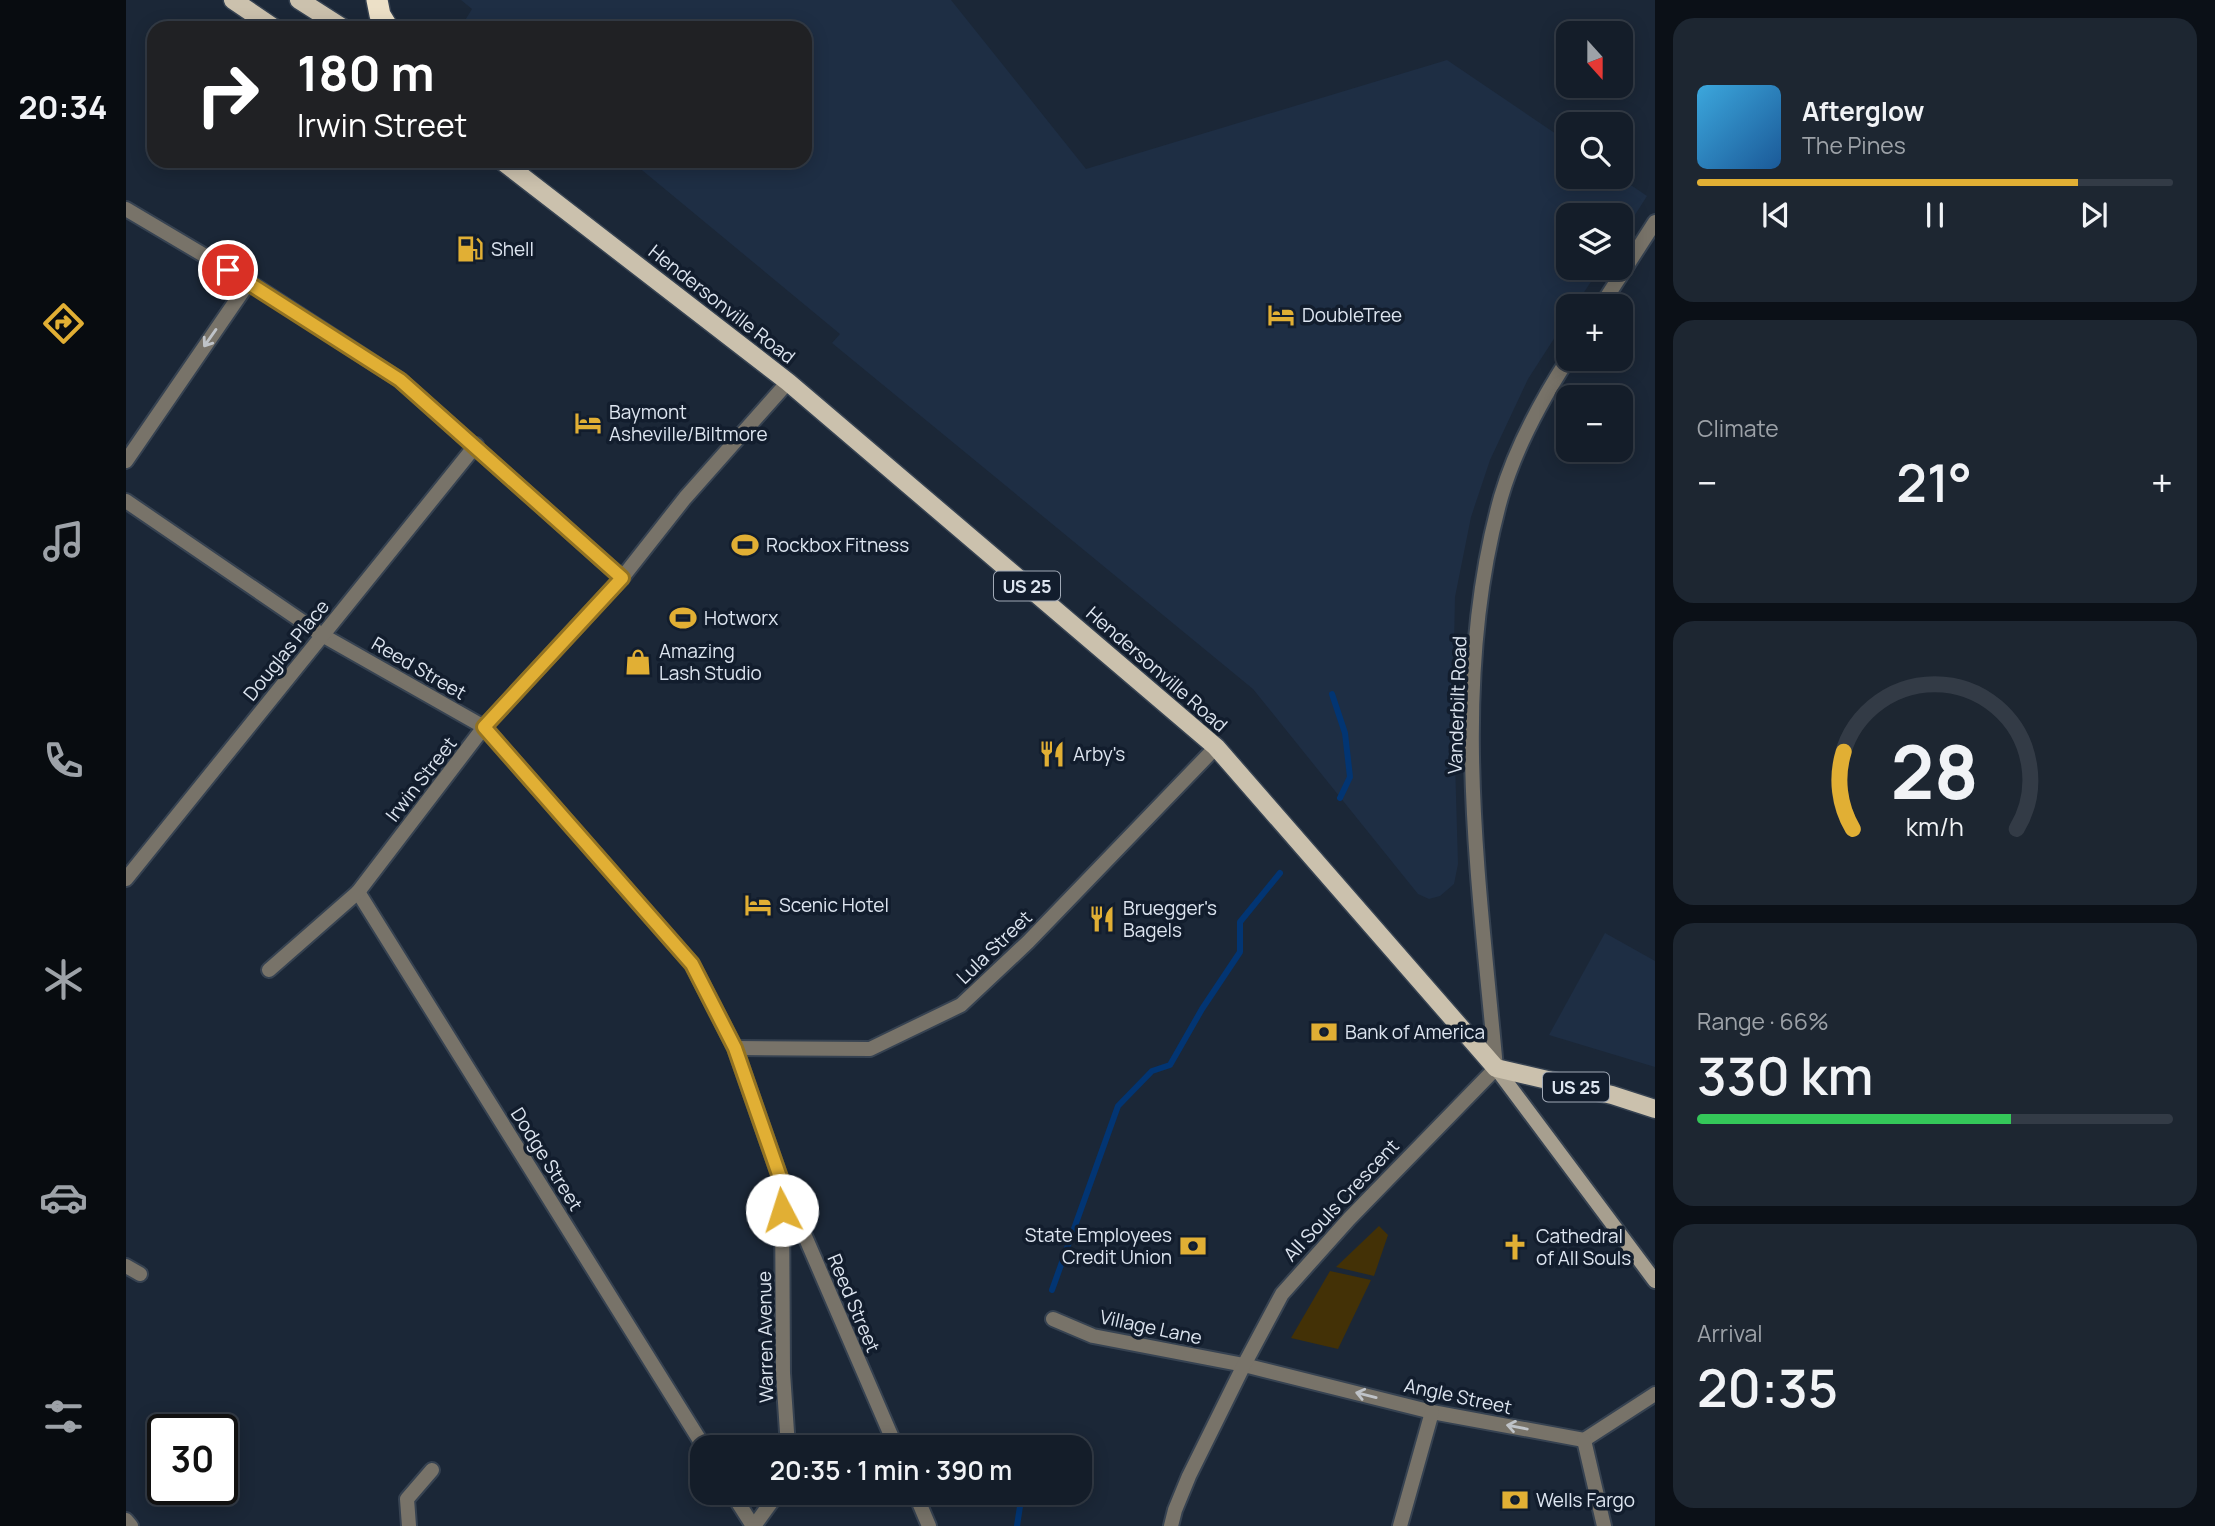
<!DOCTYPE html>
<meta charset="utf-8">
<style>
:root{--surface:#141d29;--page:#1d2631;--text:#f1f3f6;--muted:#9da2a8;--line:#333b46;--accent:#e1af34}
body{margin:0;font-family:Manrope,sans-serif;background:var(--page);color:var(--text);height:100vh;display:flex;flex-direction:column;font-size:26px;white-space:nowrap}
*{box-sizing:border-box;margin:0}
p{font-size:23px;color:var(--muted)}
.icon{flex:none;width:38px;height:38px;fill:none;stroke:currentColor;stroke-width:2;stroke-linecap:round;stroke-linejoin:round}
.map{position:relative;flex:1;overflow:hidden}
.sheet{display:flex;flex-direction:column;gap:18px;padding:18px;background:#0b1017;width:560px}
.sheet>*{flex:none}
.guide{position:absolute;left:21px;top:21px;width:665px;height:147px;border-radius:21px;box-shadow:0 4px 18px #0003,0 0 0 2px var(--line);background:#202124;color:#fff;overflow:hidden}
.needle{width:46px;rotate:159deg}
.tools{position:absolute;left:1430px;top:21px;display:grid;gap:14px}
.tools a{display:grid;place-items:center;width:77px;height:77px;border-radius:14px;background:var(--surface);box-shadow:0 4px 18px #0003,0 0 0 2px var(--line);font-size:35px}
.speed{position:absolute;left:21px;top:1414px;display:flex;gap:14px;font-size:35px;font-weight:700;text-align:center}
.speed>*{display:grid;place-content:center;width:91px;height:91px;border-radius:50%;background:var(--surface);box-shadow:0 4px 18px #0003,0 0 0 2px var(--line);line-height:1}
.speed .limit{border:4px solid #111;border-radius:10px;background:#fff;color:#111}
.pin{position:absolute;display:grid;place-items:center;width:60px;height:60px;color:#fff;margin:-30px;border:4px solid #fff;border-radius:50%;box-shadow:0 2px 7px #0007}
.me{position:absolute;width:77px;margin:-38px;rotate:355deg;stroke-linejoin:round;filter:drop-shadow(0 0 5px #0008)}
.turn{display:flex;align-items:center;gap:24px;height:147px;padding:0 35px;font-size:32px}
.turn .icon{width:91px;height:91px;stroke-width:2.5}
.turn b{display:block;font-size:49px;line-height:60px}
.big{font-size:52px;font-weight:600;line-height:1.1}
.sheet .tile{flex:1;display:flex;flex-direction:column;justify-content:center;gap:10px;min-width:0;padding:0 24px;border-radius:21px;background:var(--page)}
.sheet .dial{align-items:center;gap:0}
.dial svg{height:182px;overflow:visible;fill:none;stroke:var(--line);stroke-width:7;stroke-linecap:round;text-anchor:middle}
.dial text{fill:var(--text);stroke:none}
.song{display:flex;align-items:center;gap:21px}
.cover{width:84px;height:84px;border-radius:10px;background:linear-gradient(135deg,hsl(200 70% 55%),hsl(210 70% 35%))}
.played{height:7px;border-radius:4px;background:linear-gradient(90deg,var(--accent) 80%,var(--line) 80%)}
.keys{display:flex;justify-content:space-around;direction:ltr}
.heat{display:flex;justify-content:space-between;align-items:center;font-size:38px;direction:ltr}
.charge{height:10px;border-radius:5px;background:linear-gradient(90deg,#34c759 66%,var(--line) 0)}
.trip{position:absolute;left:564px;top:1435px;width:402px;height:70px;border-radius:21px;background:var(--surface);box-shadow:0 4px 18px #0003,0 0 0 2px var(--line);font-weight:600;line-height:70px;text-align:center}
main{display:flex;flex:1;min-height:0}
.tab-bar{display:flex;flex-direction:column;width:126px;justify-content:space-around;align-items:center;background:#080c10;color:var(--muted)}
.tab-bar .icon{width:49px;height:49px}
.tab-bar .on{color:var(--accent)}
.tab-bar b{font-size:32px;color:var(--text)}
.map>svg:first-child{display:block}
</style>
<main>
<nav class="tab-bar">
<b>20:34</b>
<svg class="icon on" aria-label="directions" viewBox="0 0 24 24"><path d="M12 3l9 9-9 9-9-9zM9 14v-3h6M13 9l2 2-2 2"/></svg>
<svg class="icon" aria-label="music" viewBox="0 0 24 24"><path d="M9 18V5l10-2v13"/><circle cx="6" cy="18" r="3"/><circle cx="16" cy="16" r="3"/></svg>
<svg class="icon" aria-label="phone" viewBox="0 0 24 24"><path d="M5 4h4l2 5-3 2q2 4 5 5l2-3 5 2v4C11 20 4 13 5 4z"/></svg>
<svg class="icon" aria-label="climate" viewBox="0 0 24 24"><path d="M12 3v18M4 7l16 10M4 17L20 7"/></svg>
<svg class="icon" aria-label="car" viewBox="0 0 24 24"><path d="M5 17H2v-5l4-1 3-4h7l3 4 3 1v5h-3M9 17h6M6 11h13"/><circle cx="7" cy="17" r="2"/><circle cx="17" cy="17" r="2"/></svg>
<svg class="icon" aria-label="filters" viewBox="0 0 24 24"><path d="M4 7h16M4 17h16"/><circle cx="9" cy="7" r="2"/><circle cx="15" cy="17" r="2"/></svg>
</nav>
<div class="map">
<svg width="1529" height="1526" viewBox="0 0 1529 1526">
<rect width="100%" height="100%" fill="#1b2737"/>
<!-- built -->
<g fill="#1e2e44">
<polygon points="335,0 825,0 960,169 1321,60 1442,142 1442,177 1493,177 1521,196 1495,237 1494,215 1442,215 1442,268 1474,268 1449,306 1442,306 1442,317 1402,379 1364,460 1345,517 1329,597 1327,694 1332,864 1328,884 1314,896 1303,899 1292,894 1127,689 706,343 714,334 505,161 679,161 679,28 345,28 338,22 346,9"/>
<polygon points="1479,933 1529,961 1529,1067 1423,1035"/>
</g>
<!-- green -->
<g fill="#433106">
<polygon points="1253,1226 1262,1235 1248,1276 1210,1267"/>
<polygon points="1204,1271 1245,1280 1212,1349 1165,1338"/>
</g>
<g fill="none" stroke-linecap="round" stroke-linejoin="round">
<!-- stream -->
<g stroke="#023573" stroke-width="6">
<polyline points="1206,694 1219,733 1224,777 1214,798"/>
<polyline points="926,1290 992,1106 1026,1071 1044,1065 1076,1009 1114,952 1114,922 1154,873"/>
<polyline points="903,1447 905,1436"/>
<polyline points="891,1526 896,1493"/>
</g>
<!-- minor casing -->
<g stroke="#364251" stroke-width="18">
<g id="minor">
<polyline points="0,209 123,282 274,380 496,578"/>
<polyline points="1475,306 1529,222"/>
<polyline points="0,461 123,282"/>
<polyline points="0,501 196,635 358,727 566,964 609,1048 656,1183 770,1447"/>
<polyline points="0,879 350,445"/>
<polyline points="232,892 578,1447"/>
<polyline points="143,970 232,892 358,727 496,578 559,498 662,382"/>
<polyline points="609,1048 744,1049 835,1005 902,942 1090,747"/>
<polyline points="656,1192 657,1373 662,1447"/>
<polyline points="0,1266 14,1274"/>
<polyline points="927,1319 967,1336 1118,1365 1306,1412 1458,1440 1529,1394"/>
<polyline points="1458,1440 1478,1526"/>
<polyline points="606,1493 627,1526"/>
<polyline points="789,1493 803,1526"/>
<polyline points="0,1520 5,1526"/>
<polyline points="283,1526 281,1499 306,1470"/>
<polyline points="628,1526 652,1493"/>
<path d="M 1045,1526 L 1049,1510 L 1063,1476 L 1118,1365 L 1156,1294 L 1223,1219 L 1370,1068 C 1353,880 1323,683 1375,497 C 1389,449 1415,401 1442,359"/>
<polyline points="1274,1526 1306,1412"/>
</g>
</g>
<!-- secondary casing -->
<g stroke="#364251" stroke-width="18">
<polyline id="secondary" points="1370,1068 1529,1281"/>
</g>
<!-- primary casing -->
<g stroke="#364251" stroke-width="21">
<g id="primary">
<polyline points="107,0 148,28"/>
<polyline points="173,0 217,28"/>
<polyline points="376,161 662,382 1090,747 1370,1068 1486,1095 1529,1109"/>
</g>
</g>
<!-- motorway casing -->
<g stroke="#364251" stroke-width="24">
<polyline id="motorway" points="251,0 254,15 262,28"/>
</g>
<!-- minor -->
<use href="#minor" stroke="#787369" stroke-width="14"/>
<!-- secondary -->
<use href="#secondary" stroke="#a79f8f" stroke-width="14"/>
<!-- primary -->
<use href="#primary" stroke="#cbc1ad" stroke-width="18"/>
<!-- motorway -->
<use href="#motorway" stroke="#ece0c7" stroke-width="21"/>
</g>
<!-- one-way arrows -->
<defs><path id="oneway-shaft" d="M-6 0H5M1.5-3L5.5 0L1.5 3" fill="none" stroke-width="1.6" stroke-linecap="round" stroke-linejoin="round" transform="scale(1.75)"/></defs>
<g stroke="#bfc3c8">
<use href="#oneway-shaft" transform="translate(84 338) rotate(125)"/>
<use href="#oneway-shaft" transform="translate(1240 1395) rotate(-166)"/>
<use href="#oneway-shaft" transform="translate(1391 1427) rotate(-169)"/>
</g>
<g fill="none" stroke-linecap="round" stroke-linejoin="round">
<!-- route casing -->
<g stroke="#927222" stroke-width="18">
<polyline id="route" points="102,270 274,380 496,578 358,727 566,964 609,1048 656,1183 656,1210"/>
</g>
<!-- route -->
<use href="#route" stroke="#e1af34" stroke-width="12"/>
</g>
<!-- icons -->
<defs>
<g id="fuel-bare" transform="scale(2.1)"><path d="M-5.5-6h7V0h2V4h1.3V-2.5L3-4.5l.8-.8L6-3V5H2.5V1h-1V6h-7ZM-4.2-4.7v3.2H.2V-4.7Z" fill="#e1af34" stroke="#121d2d" stroke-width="2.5" paint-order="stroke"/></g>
<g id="hotel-bare" transform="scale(2.1)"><path d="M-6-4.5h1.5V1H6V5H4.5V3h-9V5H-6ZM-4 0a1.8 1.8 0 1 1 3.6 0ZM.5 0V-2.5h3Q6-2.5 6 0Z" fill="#e1af34" stroke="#121d2d" stroke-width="2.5" paint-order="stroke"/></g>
<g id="stadium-bare" transform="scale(2.1)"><path d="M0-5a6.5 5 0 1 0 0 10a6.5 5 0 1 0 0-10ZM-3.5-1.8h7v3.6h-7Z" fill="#e1af34" stroke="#121d2d" stroke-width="2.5" paint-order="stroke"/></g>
<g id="shop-bare" transform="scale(2.1)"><path d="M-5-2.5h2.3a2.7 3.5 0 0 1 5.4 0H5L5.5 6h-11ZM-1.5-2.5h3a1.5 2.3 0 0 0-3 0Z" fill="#e1af34" stroke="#121d2d" stroke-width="2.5" paint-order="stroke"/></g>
<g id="restaurant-bare" transform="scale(2.1)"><path d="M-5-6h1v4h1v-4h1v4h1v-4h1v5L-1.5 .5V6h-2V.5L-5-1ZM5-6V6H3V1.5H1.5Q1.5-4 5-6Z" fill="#e1af34" stroke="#121d2d" stroke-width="2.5" paint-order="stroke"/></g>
<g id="bank-bare" transform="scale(2.1)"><path d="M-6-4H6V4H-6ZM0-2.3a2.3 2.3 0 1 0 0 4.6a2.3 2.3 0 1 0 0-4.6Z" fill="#e1af34" stroke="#121d2d" stroke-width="2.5" paint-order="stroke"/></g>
<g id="church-bare" transform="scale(2.1)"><path d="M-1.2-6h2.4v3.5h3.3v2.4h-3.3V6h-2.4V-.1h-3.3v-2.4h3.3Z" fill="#e1af34" stroke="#121d2d" stroke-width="2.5" paint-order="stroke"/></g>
</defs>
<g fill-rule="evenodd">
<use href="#fuel-bare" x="344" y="249"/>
<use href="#hotel-bare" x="1155" y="315"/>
<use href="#hotel-bare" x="462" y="423"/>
<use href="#stadium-bare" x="619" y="545"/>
<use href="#stadium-bare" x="557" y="618"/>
<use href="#shop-bare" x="512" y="662"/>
<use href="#restaurant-bare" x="926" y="754"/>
<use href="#hotel-bare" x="632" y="905"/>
<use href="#restaurant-bare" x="976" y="919"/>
<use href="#bank-bare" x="1198" y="1032"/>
<use href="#bank-bare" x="1067" y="1246"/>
<use href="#church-bare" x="1389" y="1247"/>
<use href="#bank-bare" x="1389" y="1500"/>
</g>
<g text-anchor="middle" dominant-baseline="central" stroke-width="7" stroke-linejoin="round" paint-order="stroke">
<!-- shield labels -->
<g fill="#121d2d" stroke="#a0a9b6" stroke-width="2">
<rect x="868" y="571.5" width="66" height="29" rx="5"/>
<rect x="1417" y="1072.5" width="66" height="29" rx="5"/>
</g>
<g font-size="18" font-weight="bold" fill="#dde5f0">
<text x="901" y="586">US 25</text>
<text x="1450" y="1087">US 25</text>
</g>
<!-- poi labels -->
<g font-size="19" fill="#dde5f0" stroke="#121d2d" text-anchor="start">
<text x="365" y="249">Shell</text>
<text x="1176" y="315">DoubleTree</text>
<text x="483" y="412">Baymont<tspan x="483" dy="22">Asheville/Biltmore</tspan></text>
<text x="640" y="545">Rockbox Fitness</text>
<text x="578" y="618">Hotworx</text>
<text x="533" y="651">Amazing<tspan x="533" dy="22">Lash Studio</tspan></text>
<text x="947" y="754">Arby's</text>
<text x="653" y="905">Scenic Hotel</text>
<text x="997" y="908">Bruegger's<tspan x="997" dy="22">Bagels</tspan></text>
<text x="1219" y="1032">Bank of America</text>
<text x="1046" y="1235" text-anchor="end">State Employees<tspan x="1046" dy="22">Credit Union</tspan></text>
<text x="1410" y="1236">Cathedral<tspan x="1410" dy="22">of All Souls</tspan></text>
<text x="1410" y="1500">Wells Fargo</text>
</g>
<!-- street labels -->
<g font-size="19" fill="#dde5f0" stroke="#121d2d">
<text transform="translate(596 304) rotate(38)">Hendersonville Road</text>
<text transform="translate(160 650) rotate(-51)">Douglas Place</text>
<text transform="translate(293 668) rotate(30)">Reed Street</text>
<text transform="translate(1031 669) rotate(41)">Hendersonville Road</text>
<text transform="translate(1331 705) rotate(-88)">Vanderbilt Road</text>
<text transform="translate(295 779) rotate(-52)">Irwin Street</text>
<text transform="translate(868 947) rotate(-44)">Lula Street</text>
<text transform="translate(421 1159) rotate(58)">Dodge Street</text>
<text transform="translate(1215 1200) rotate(-47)">All Souls Crescent</text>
<text transform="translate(728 1303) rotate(67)">Reed Street</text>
<text transform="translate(1025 1327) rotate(12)">Village Lane</text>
<text transform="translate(639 1337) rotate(-91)">Warren Avenue</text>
<text transform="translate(1332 1396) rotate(12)">Angle Street</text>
</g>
</g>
</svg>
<div class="tools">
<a><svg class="needle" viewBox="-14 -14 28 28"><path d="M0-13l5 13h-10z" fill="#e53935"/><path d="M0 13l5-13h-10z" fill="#9da2a8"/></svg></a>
<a><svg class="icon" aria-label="search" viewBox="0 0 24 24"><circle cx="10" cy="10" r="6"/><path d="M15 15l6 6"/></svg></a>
<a><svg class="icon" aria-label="layers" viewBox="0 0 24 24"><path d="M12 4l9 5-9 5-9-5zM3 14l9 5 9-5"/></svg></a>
<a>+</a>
<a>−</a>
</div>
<div class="speed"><div class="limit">30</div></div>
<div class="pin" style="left:102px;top:270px;background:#d93025"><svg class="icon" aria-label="arrive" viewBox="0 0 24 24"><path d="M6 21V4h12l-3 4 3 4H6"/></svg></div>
<svg class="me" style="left:656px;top:1210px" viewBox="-20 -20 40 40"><circle r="19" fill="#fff"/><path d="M0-13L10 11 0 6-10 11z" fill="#e1af34"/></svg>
<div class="trip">20:35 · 1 min · 390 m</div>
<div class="guide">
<div class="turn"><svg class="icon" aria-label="right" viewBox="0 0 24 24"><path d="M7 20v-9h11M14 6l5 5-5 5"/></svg><div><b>180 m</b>Irwin Street</div></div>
</div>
</div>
<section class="sheet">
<div class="tile">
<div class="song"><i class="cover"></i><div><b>Afterglow</b><p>The Pines</p></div></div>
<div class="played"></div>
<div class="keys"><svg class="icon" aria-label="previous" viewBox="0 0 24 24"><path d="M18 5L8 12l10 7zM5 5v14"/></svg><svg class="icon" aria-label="pause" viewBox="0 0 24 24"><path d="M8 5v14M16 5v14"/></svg><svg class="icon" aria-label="next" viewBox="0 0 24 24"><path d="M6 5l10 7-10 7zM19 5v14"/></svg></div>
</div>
<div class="tile"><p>Climate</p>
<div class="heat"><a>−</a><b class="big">21°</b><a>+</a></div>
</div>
<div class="tile dial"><svg viewBox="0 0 100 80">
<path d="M14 69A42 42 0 1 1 86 69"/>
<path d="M14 69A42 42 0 0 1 10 35" stroke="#e1af34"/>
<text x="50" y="56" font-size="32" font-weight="700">28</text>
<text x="50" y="72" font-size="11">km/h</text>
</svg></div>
<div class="tile"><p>Range · 66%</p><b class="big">330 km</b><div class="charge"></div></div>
<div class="tile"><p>Arrival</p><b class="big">20:35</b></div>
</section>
</main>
